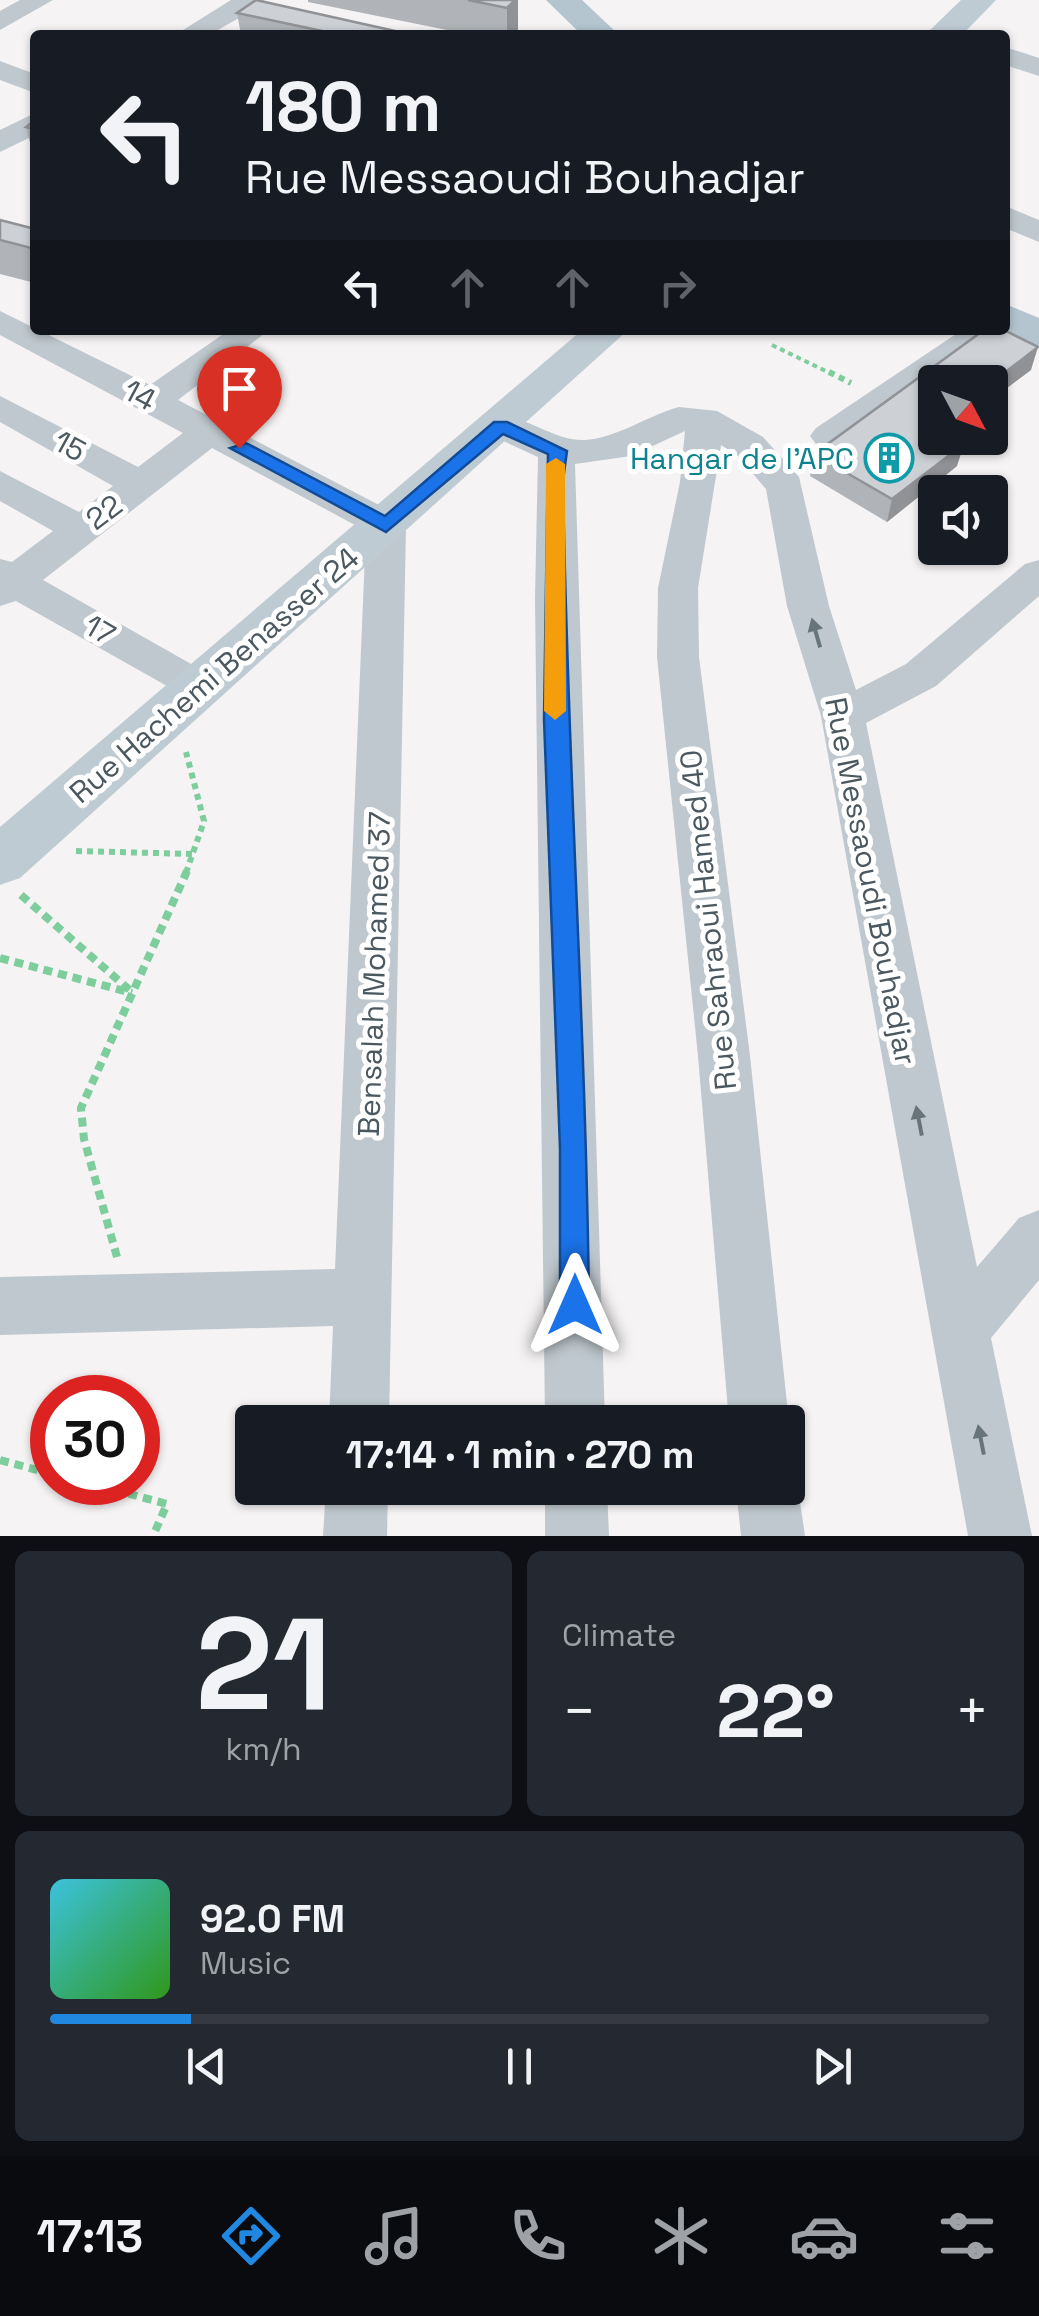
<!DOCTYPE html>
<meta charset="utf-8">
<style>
:root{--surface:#171b24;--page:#242831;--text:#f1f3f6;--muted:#9ea1a6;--line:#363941;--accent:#2188e1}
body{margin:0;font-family:"Space Grotesk",sans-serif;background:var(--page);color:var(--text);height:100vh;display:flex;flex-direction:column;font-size:38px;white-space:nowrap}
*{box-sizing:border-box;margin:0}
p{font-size:32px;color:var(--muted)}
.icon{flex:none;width:55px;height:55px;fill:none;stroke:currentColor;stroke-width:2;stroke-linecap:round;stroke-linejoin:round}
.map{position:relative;height:1536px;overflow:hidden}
.panel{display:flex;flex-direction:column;gap:15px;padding:15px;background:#0d0f14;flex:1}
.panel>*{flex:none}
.guide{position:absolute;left:30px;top:30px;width:980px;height:305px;border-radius:10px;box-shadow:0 2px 8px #0004;background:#171b24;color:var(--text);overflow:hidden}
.needle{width:65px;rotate:131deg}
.buttons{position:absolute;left:918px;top:365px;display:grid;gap:20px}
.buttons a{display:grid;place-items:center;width:90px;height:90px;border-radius:10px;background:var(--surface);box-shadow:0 2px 8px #0004;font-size:50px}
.speed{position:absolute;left:30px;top:1375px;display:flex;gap:20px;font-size:50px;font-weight:700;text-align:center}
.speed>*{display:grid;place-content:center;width:130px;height:130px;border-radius:50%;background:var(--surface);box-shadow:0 2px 8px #0004;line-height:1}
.speed .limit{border:15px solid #d22;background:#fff;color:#111}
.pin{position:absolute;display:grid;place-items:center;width:85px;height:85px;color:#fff;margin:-102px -42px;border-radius:50% 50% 50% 0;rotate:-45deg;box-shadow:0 0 10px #0007}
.pin .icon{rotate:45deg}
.me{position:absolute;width:110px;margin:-55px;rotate:0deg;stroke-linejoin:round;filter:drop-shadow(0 0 8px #0008)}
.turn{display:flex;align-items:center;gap:35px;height:210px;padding:0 50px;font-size:45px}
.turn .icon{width:130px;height:130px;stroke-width:2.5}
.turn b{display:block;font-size:70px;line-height:85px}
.lanes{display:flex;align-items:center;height:95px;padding:0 50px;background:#0003;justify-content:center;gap:50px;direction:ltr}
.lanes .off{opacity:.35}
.big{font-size:75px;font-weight:700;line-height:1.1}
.panel .tile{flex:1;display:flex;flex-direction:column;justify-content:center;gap:15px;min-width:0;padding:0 35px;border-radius:15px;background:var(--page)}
.panel .dial{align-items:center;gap:0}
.dial b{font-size:130px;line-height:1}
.song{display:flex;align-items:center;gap:30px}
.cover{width:120px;height:120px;border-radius:15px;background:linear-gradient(135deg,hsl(190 70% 55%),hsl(110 70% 35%))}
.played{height:10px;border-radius:5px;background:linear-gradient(90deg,var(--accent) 15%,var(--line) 15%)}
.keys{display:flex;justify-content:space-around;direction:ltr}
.heat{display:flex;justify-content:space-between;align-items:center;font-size:55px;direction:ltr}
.panel .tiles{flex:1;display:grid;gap:15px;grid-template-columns:1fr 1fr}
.tile:last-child{grid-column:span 2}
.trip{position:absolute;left:235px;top:1405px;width:570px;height:100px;border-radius:10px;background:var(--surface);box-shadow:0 2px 8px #0004;font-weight:700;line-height:100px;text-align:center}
.menu{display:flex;height:160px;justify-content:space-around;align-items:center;background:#090b0e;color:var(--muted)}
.menu .icon{width:70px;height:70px}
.menu .current{color:var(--accent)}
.menu b{font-size:45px;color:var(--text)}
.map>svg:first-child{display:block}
</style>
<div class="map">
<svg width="1039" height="1536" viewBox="0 0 1039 1536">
<rect width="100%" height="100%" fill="#f5f3f3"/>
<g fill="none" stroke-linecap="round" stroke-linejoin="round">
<!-- path-far2 -->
<polyline stroke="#7dcd9d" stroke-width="4" stroke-dasharray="5 4" stroke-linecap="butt" points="772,345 834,375"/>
<!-- path-far1 -->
<g stroke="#7dcd9d" stroke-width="6" stroke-dasharray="6 5" stroke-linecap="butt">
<polyline points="829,372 851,383"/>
<polyline points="76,851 194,854"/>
<polyline points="186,873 204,821 186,752"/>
</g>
<!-- path -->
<g stroke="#7dcd9d" stroke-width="8" stroke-dasharray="9 6" stroke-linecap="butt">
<polyline points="21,895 133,993"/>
<polyline points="0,958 132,993"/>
<polyline points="117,1257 84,1139 81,1108 187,871"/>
<polyline points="0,1460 52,1474"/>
<polyline points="85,1482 167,1504 153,1536"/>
</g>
<!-- street -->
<g fill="#bfc8ce" fill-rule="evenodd">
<polygon points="20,0 53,0 0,30 0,11"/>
<polygon points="231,0 264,0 259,6 363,29 367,35 316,35 239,18 209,35 175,35"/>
<polygon points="1005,47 1039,58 1039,76 1005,65"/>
<polygon points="0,61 35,74 35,93 0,80"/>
<polygon points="35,113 35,135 0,152 0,130"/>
<polygon points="1005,206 1039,220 1039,242 1005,228"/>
<polygon points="0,311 150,385 229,330 269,330 178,400 400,516 406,525 389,1422 329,1422 333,1326 0,1335 0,1277 335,1269 366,531 212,448 43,580 214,677 221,688 214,699 199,704 16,601 0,606 0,559 12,562 53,531 0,501 0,471 79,512 113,486 0,422 0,396 138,467 183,433 0,335"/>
<polygon points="962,330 1002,330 842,444 816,444 810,436 816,428"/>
<path d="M 679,407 L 717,411 L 763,437 L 799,477 L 829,606 L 856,690 L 906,664 L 1025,564 L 1039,560 L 1039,596 L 936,686 L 866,723 L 977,1267 L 1019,1218 L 1039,1210 L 1039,1280 L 991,1338 L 1032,1536 L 968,1536 L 821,716 L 787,606 L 766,489 L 737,455 L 721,445 L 698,588 L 699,657 L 750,1056 L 789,1422 L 788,1426 L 788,1422 L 729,1422 L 698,1056 L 657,657 L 658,588 L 680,482 L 685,431 L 631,456 L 575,464 L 605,1422 L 545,1422 L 535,598 L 538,457 L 488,434 L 483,426 L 488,418 C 521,409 550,441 584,440 C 618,438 646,416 679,407 Z"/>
<polygon points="788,1465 798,1488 805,1536 741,1536 736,1488 788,1488"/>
<polygon points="326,1488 388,1488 387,1536 323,1536"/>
<polygon points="545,1488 607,1488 609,1536 545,1536"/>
</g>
<!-- secondary -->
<g fill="#bfcbd3" fill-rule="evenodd">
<polygon points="961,0 996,0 962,35 925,35"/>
<polygon points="582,330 628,330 20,878 0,885 0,827"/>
</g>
<!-- primary -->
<g fill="#b4c5d0" fill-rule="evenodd">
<polygon points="546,0 582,0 619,35 582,35"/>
<polygon points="1005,304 1039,318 1039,348 998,330 1005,330"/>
</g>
</g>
<!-- wall -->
<g fill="#b0b3b7">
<polygon points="308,0 518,0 518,31 514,35 472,35 308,2"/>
<polygon points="237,13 413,35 241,35"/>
<polygon points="35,120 35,162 26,127"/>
<polygon points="0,220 35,229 35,283 0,274"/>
<polygon points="1031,370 935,438 957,466 887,522 810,476 814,454"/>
</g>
<!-- shaded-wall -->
<g fill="#909295">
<polygon points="515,0 518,0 518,31 514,35 507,35 507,8"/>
<polygon points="1038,347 1031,370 990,401 990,384"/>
<polygon points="964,444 957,466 887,522 892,499"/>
</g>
<!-- building -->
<g fill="#cdd0d5" stroke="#909295" stroke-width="2.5">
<polygon points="256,0 413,35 341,35 237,13"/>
<polygon points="468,0 515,0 507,8"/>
<polygon points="35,120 35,129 26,127"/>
<polygon points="0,220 35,229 35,249 0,240"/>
<polygon points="984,330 1004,330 1038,347 990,384 990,382 935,382 935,426 933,427 935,428 935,438 953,438 964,444 892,499 814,454"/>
</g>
<!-- one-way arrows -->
<defs><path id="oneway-solid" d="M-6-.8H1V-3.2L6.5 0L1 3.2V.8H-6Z" transform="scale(2.5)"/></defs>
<g fill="#68747c">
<use href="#oneway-solid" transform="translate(816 633) rotate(-106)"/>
<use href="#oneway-solid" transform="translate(919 1121) rotate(-101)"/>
<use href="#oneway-solid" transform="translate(981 1440) rotate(-101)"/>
</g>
<!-- route -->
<path fill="#1a73e8" stroke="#114b97" stroke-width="2.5" d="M 494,422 L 507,422 L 567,451 L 563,480 C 567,756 586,1030 589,1305 L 585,1316 L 575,1320 L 564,1316 L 560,1305 L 560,1149 L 544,719 L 548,454 L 503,434 L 386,532 L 230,448 L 246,443 L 385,516 Z"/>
<!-- slow -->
<polygon fill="#f59e0b" points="556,458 565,464 566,711 555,720 544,711 546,464"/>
<!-- icons -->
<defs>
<g id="building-ring" transform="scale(2.5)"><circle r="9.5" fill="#fff" stroke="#0f9aa8" stroke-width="1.5"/><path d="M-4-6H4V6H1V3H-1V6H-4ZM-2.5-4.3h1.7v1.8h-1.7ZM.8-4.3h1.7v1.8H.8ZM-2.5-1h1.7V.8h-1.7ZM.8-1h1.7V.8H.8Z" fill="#0f9aa8"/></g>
</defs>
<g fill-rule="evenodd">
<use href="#building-ring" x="889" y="458"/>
</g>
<g text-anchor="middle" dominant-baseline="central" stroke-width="10" stroke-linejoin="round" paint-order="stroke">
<!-- street labels -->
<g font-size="30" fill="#4b5860" stroke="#fff">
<text transform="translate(140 395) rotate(28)">14</text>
<text transform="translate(70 446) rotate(29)">15</text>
<text transform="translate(104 512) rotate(-37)">22</text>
<text transform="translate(100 630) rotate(30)">17</text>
<text transform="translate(214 675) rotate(-41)">Rue Hachemi Benasser 24</text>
<text transform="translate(871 881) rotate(79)">Rue Messaoudi Bouhadjar</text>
<text transform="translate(708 920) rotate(-96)">Rue Sahraoui Hamed 40</text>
<text transform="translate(374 974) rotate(-88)">Bensalah Mohamed 37</text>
</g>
<!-- culture labels -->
<g font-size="30" fill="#0d838f" stroke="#fff" text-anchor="end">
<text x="854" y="458">Hangar de l'APC</text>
</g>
</g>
</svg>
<div class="buttons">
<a><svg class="needle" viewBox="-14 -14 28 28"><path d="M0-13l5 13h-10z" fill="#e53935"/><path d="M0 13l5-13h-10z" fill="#9ea1a6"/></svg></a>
<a><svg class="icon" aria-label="sound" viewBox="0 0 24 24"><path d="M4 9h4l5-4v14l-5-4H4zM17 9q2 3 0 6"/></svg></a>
</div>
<div class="speed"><div class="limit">30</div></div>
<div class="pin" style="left:239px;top:448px;background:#d93025"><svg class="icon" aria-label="arrive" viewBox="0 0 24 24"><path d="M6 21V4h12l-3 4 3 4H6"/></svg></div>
<svg class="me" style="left:575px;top:1305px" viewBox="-20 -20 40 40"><path d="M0-17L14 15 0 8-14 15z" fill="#1a73e8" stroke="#fff" stroke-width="4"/></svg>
<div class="trip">17:14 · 1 min · 270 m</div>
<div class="guide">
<div class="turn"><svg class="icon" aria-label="left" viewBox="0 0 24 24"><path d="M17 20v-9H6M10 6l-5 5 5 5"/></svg><div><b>180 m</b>Rue Messaoudi Bouhadjar</div></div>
<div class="lanes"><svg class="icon" aria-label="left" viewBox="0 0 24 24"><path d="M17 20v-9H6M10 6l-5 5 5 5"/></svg><svg class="icon off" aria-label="ahead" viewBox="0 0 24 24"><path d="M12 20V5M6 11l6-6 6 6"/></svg><svg class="icon off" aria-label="ahead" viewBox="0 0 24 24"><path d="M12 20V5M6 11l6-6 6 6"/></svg><svg class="icon off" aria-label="right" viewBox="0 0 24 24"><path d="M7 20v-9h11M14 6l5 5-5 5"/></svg></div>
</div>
</div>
<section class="panel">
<div class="tiles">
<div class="tile dial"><b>21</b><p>km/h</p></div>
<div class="tile"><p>Climate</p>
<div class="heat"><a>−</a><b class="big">22°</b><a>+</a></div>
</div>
<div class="tile">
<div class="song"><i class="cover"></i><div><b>92.0 FM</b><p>Music</p></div></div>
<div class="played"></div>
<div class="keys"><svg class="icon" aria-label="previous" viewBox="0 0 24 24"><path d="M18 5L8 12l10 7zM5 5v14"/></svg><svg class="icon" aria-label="pause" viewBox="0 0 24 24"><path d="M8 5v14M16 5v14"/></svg><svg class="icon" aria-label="next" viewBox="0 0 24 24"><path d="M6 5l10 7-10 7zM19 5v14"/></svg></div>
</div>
</div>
</section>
<nav class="menu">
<b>17:13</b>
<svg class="icon current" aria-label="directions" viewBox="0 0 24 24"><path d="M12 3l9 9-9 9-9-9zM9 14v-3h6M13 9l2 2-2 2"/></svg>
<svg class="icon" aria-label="music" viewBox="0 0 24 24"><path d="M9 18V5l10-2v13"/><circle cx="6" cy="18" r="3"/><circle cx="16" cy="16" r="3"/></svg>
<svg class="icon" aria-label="phone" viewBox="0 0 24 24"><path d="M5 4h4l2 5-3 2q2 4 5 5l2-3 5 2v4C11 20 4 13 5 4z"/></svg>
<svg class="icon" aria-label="climate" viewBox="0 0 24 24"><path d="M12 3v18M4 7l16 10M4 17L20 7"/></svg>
<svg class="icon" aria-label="car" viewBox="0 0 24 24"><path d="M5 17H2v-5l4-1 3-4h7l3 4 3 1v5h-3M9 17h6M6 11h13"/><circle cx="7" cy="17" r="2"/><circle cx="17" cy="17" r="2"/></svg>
<svg class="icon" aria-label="filters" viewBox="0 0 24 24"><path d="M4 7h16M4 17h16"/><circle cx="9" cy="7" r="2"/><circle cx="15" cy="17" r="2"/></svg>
</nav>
